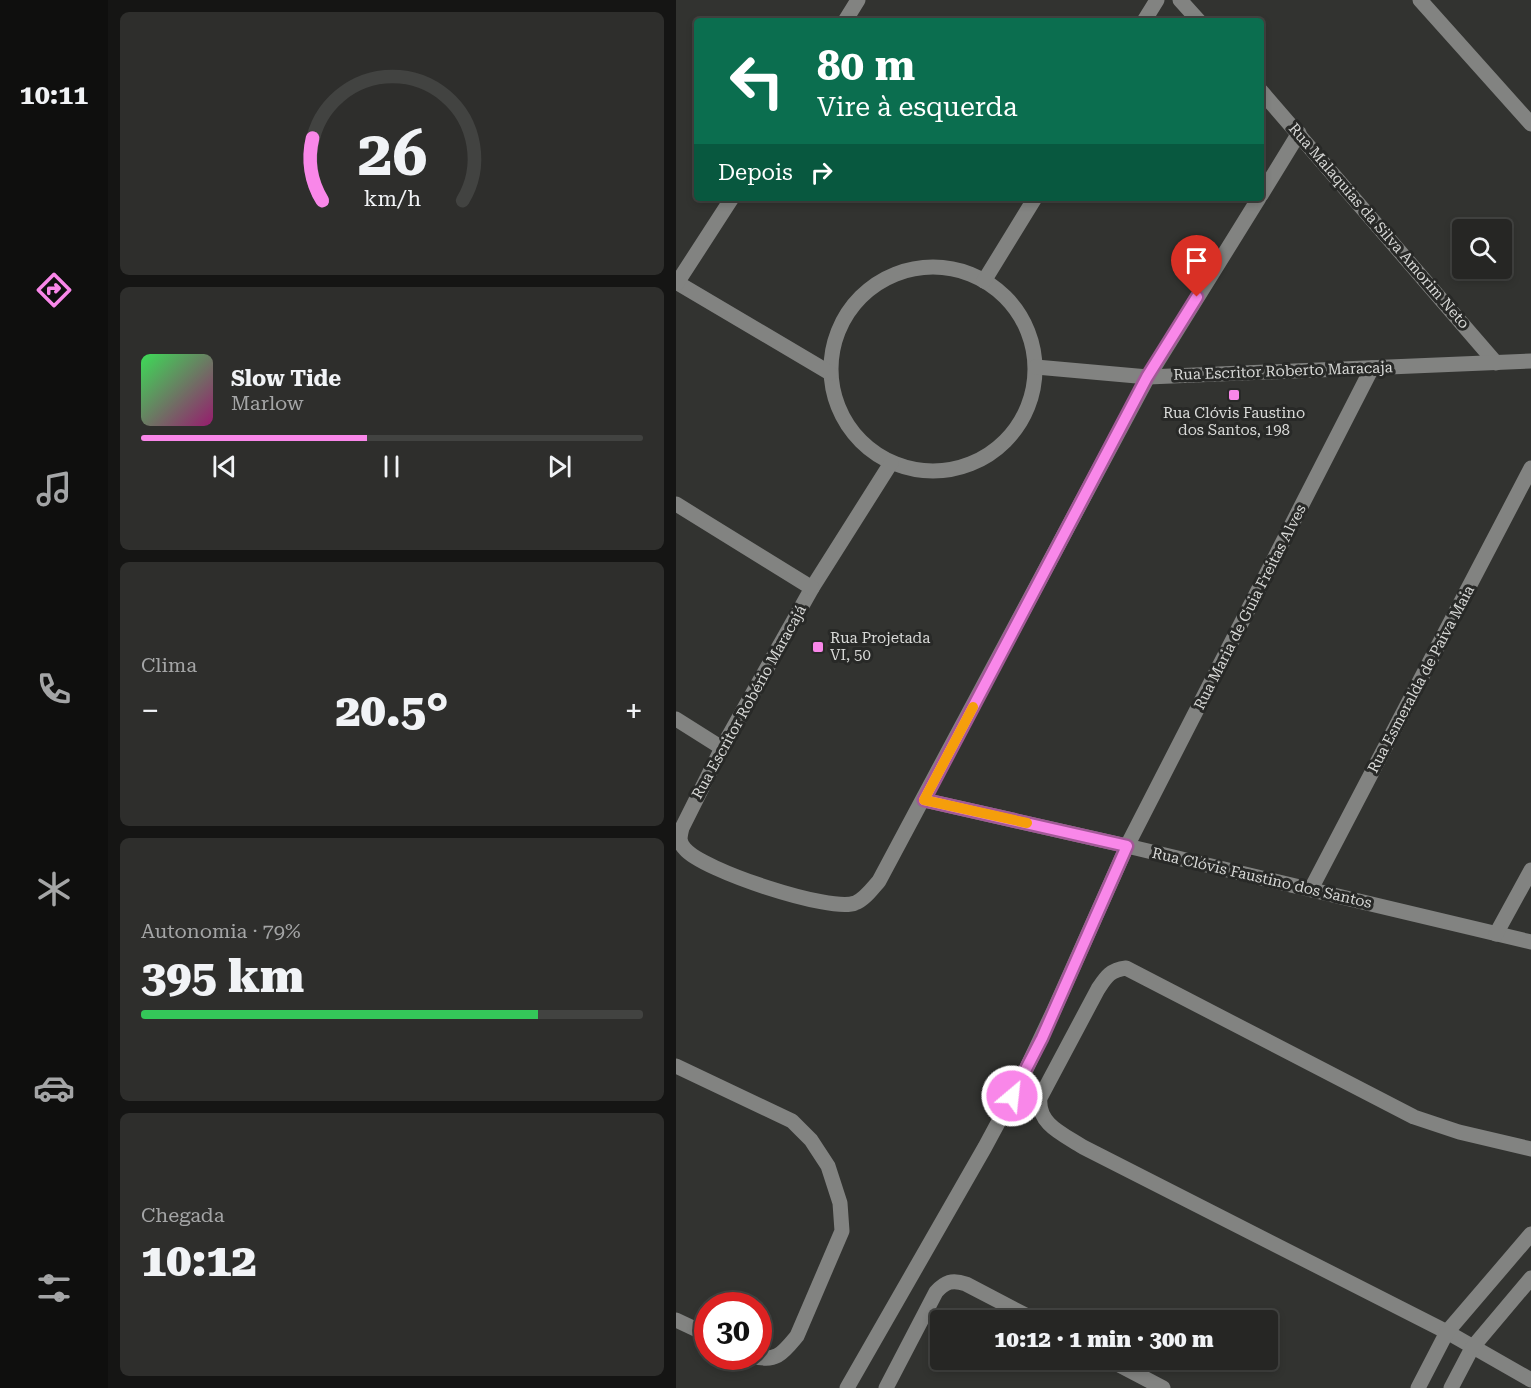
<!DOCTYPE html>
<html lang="pt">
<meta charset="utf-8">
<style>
:root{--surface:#262624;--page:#2e2e2c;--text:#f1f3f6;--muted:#a4a5a6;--line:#424341;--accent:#f987e9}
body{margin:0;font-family:"Roboto Serif",serif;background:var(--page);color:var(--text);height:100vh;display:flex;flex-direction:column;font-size:22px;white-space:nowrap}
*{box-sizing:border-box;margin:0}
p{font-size:20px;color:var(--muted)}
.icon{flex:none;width:33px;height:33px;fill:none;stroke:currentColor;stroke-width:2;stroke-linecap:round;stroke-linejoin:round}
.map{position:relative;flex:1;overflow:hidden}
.drawer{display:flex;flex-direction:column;gap:12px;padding:12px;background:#151514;width:568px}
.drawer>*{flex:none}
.hud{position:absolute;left:18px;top:18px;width:570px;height:183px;border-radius:6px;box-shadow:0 3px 9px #0003,0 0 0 2px var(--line);background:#0b6e4f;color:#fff;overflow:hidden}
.controls{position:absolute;left:776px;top:219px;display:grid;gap:12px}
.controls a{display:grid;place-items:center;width:60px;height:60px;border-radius:6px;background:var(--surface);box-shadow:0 3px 9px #0003,0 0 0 2px var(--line);font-size:30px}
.speed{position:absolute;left:18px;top:1292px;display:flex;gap:12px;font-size:30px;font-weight:700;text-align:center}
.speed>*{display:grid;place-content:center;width:78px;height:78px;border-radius:50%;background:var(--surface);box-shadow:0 3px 9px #0003,0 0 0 2px var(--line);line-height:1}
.speed .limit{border:9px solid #d22;background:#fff;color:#111}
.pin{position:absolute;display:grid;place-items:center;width:51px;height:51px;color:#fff;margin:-62px -26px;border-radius:50% 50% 50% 0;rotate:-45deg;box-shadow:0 0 6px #0007}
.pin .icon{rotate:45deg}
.me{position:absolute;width:66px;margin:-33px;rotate:28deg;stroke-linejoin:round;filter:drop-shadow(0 0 4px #0008)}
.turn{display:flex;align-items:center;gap:21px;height:126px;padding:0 24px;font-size:27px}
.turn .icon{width:78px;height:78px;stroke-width:2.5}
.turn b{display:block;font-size:42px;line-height:51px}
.then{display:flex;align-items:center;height:57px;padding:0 24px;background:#0003;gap:12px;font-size:22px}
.big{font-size:45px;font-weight:800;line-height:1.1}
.drawer .tile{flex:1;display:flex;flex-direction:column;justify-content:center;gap:9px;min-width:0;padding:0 21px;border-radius:9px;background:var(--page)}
.drawer .dial{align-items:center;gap:0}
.dial svg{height:156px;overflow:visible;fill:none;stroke:var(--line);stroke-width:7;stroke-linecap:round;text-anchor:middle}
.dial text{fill:var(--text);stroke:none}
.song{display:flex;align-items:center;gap:18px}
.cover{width:72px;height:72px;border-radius:9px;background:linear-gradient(135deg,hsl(130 70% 55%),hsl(320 70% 35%))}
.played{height:6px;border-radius:3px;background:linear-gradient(90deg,var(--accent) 45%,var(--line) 45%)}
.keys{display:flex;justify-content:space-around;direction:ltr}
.heat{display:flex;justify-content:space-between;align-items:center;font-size:33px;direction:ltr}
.charge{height:9px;border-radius:4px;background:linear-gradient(90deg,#34c759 79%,var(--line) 0)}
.trip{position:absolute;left:254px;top:1310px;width:348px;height:60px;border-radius:6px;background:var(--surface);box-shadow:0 3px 9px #0003,0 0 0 2px var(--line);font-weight:800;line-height:60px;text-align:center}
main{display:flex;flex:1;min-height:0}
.tabs{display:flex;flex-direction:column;width:108px;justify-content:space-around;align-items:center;background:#0f0f0e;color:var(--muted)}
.tabs .icon{width:42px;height:42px}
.tabs .current{color:var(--accent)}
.tabs b{font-size:27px;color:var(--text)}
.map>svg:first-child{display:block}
</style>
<main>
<nav class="tabs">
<b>10:11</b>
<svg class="icon current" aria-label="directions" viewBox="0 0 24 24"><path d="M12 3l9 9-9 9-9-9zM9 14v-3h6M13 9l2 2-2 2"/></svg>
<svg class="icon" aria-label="music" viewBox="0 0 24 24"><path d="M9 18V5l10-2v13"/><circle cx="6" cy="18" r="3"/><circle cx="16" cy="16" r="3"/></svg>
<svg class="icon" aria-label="phone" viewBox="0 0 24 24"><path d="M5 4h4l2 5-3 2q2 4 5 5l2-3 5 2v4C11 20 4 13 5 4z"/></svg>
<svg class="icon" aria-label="climate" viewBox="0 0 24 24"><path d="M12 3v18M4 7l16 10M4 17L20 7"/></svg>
<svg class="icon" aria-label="car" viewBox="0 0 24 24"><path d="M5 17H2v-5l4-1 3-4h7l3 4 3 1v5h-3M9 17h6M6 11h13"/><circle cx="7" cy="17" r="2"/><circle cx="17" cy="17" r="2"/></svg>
<svg class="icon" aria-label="filters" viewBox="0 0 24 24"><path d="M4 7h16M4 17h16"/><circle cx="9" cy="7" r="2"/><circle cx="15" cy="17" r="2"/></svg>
</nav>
<section class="drawer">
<div class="tile dial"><svg viewBox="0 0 100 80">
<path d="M14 69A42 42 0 1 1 86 69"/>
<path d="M14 69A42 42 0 0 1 9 37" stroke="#f987e9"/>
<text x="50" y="56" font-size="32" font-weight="700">26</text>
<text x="50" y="72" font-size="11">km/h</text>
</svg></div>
<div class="tile">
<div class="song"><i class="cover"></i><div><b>Slow Tide</b><p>Marlow</p></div></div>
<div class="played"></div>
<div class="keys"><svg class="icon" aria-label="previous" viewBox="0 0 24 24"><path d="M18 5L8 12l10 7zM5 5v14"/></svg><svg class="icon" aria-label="pause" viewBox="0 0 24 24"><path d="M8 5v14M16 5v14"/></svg><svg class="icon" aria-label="next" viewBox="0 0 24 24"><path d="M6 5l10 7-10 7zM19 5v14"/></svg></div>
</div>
<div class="tile"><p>Clima</p>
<div class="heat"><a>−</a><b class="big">20.5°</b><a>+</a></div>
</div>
<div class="tile"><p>Autonomia · 79%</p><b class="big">395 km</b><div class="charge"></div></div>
<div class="tile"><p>Chegada</p><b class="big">10:12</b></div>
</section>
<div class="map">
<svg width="855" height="1388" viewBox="0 0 855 1388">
<rect width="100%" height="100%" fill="#323330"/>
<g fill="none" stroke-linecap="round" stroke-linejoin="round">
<!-- minor -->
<g stroke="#828381" stroke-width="15">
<polyline points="504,0 523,21"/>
<polyline points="744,0 855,124"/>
<polyline points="169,21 182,0"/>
<polyline points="468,21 481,0"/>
<polyline points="585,91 820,363"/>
<polyline points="585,195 623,133"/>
<circle cx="257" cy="369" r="102"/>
<polyline points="308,281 359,198"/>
<polyline points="0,282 154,373"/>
<polyline points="1,283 56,198"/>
<polyline points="360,367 472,377 855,361"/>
<path d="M 215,463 L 136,588 L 46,748 L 6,828 C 4,836 2,842 9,849 C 26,870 155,913 179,903 C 188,900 196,889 203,881 L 472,377 L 583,198"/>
<polyline points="0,504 136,588"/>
<polyline points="0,719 46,748"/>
<polyline points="248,800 451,846 855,942"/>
<polyline points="635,889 855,468"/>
<polyline points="820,934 855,870"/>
<path d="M 0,1066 L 116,1121 L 135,1140 L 152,1166 L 164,1203 L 166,1231 L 121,1336 C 107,1353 100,1363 77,1356"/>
<path d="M 855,1149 L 783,1132 L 738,1117 L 450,968 C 434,970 430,977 422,989 L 364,1098 C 361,1124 387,1134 407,1147 L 771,1332 L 855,1380"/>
<polyline points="0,1320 32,1335"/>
<polyline points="432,1359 487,1388"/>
<polyline points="171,1388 309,1147 345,1080 378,1010 451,846 696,368"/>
<path d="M 210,1388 L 260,1292 C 269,1282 276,1279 290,1284 L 359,1320"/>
<polyline points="742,1388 771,1332 855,1234"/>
<polyline points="775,1388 796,1348 855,1278"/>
</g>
</g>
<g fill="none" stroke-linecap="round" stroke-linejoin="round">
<!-- route casing -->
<g stroke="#a25897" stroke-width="15">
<polyline id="route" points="336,1096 366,1038 451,846 248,800 471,377 521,297"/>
</g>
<!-- route -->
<use href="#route" stroke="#f987e9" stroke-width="10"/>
<!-- slow -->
<polyline stroke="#f59e0b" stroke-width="10" points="297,707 248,800 351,823"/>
</g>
<!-- markers -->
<g fill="#f987e9" stroke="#282927" stroke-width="2">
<rect x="552" y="389" width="12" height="12" rx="3"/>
<rect x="136" y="641" width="12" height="12" rx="3"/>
</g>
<g text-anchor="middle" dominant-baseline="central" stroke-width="6" stroke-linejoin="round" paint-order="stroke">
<!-- street labels -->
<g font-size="15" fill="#d8d9d7" stroke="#282927">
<text transform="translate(703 226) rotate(49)">Rua Malaquias da Silva Amorim Neto</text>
<text transform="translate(607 371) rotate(-2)">Rua Escritor Roberto Maracaja</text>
<text transform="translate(574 607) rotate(-63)">Rua Maria de Guia Freitas Alves</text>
<text transform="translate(745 679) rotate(-62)">Rua Esmeralda de Paiva Maia</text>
<text transform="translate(73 702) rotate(-61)">Rua Escritor Robério Maracajá</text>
<text transform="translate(586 878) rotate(13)">Rua Clóvis Faustino dos Santos</text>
</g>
<!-- poi labels -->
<g font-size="15" fill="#d8d9d7" stroke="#282927">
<text x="558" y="413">Rua Clóvis Faustino<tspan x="558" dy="17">dos Santos, 198</tspan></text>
<text x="154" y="638" text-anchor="start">Rua Projetada<tspan x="154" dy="17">VI, 50</tspan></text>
</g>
</g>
</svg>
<div class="controls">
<a><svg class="icon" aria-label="search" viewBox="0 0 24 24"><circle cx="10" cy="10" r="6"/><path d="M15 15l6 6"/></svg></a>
</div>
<div class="speed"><div class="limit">30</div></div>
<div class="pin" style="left:521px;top:297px;background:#d93025"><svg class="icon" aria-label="arrive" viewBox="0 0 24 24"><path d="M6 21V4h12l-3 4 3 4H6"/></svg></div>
<svg class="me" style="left:336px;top:1096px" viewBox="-20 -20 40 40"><circle r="17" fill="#f987e9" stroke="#fff" stroke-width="3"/><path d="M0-11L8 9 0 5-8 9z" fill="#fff"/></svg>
<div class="trip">10:12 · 1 min · 300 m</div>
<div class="hud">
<div class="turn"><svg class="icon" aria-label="left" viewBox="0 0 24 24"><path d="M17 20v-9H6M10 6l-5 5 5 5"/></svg><div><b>80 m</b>Vire à esquerda</div></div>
<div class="then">Depois<svg class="icon" aria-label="right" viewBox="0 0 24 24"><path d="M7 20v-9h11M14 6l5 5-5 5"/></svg></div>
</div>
</div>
</main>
